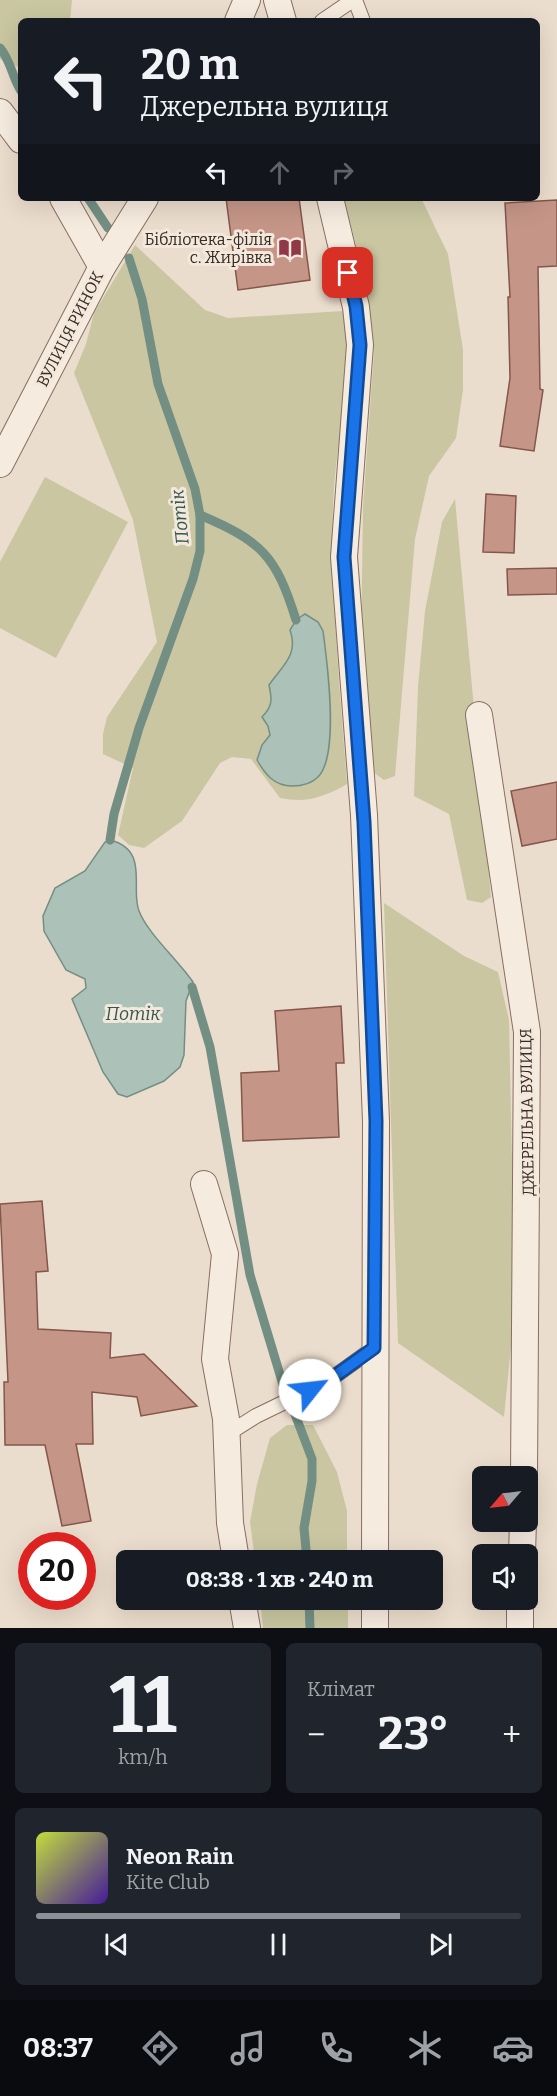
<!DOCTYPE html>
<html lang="uk">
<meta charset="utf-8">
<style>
:root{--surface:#171b24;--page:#20242c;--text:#f1f3f6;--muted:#9ea1a6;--line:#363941;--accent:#8c9099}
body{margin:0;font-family:Bitter,serif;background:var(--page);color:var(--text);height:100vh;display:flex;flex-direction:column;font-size:22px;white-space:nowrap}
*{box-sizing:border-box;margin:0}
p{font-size:20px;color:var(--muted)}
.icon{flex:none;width:33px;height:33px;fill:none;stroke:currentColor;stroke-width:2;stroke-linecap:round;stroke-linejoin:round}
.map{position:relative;height:1628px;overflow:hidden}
.side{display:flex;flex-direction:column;gap:15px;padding:15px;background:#0d0f14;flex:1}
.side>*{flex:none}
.guide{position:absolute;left:18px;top:18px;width:522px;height:183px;border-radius:9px;box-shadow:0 6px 24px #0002;background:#171b24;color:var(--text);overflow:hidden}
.needle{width:39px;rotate:242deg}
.tools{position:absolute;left:472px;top:1466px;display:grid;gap:12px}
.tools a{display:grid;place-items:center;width:66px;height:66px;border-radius:9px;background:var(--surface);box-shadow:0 6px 24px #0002;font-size:30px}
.speed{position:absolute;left:18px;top:1532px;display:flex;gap:12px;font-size:30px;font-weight:700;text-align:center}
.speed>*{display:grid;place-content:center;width:78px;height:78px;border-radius:50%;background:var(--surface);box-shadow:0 6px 24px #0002;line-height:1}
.speed .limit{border:9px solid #d22;background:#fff;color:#111}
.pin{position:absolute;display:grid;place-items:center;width:51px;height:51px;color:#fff;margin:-26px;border-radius:12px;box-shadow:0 3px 9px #0006}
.me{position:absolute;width:66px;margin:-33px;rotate:61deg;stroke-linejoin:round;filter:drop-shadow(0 0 4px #0008)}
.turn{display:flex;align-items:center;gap:21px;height:126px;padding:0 24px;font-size:27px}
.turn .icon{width:78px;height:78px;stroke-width:2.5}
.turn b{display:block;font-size:42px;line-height:51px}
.lanes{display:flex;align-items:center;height:57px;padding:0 24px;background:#0003;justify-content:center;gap:30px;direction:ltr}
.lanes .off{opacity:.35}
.big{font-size:45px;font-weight:700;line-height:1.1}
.side .widget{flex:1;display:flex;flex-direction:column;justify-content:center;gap:9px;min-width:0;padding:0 21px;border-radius:9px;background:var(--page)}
.side .dial{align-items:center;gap:0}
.dial b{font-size:78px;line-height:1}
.song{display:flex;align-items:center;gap:18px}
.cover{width:72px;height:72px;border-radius:9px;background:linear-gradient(135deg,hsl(70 70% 55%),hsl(260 70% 35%))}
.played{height:6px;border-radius:3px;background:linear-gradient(90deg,var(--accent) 75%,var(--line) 75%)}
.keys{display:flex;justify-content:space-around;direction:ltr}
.heat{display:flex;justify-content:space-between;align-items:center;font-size:33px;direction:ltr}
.side .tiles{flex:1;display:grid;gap:15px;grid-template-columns:1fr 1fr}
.widget:last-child{grid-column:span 2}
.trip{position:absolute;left:116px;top:1550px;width:327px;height:60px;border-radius:9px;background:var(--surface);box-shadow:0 6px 24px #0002;font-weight:700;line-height:60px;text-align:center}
.tab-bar{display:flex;height:96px;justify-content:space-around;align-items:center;background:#090b0e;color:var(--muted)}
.tab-bar .icon{width:42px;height:42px}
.tab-bar .active{color:var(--accent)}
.tab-bar b{font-size:27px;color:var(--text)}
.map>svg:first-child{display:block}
</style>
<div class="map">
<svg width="557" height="1628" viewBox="0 0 557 1628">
<rect width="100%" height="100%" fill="#ebddcd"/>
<!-- green -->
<g fill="#c9c6a1">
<polygon points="0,0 72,0 70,21 21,21 21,68 0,59"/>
<polygon points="344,198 421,198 448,254 463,350 463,390 456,438 429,476 415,539 395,776 384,780 373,772 361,649 363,507 374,352 361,265"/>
<path d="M 135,245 L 205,310 L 228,318 L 343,311 C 355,375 335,441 333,506 C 331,599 340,691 347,784 C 323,798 306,803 280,798 L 251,759 L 232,757 L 220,763 L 182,821 L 144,848 L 129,845 L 118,835 L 133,768 L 103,754 L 103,734 L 107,717 L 157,642 L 133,520 L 74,373 L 86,344 L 94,313 Z"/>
<polygon points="45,477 128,522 56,658 0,628 0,562"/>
<polygon points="455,499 491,897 482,903 467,900 449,814 414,796 418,687 425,611 442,522"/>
<polygon points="384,903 464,956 498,972 509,1020 515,1306 504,1417 398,1343"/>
<polygon points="287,1425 313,1425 337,1472 347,1511 347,1560 255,1560 250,1522 257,1484 270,1438"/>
<polygon points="260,1599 348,1599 348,1628 263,1628"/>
</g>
<!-- water -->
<g fill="#acc1b7" stroke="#738f83" stroke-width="1.5">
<path d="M 305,614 L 318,622 L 323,631 C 327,661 340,755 318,777 C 311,784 301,786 292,786 C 274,786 265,774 257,760 L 262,745 L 270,735 L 268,726 L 262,717 C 273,706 272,699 269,685 C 282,666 299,655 290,630 L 296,620 Z"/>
<path d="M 110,840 C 150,850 130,888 139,911 C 148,934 178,960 193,982 L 186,1001 L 184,1055 L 180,1067 L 164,1081 L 127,1097 L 118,1094 L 103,1072 L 72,999 L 86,988 L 85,979 L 66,970 L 44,931 L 43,916 L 55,888 L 85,871 L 105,842 Z"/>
</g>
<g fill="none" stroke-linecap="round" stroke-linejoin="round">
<!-- stream -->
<g stroke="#738f83" stroke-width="9">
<path d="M 0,48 C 11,61 12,77 21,91"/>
<polyline points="88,198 108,228"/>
<path d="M 200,515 C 261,541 276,555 296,620"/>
<polyline points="110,840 114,814 139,728 193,579 200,551 200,515 195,489 158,384 142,299 129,258"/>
<polyline points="192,987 210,1047 250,1275 284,1388"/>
<polyline points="293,1409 312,1459 312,1481 304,1528 307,1560"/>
<polyline points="309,1599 310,1628"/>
</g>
</g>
<!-- building -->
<g fill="#c59687" stroke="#84574a" stroke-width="1.5">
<polygon points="226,198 299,198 310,280 238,290"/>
<polygon points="557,200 557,266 538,267 540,389 543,390 534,451 500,446 510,378 508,297 510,297 505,203"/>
<polygon points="486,494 516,496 514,553 483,552"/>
<polygon points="557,568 557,594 508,595 507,569"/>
<polygon points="557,782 557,839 522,846 511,791"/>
<polygon points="341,1006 344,1063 336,1063 339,1137 243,1141 241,1073 279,1071 275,1011"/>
<polygon points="42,1201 48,1271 36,1272 38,1329 111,1333 110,1358 144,1354 197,1406 141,1416 137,1397 92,1392 93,1444 76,1444 91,1521 62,1526 45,1445 5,1445 4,1382 8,1382 0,1204"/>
</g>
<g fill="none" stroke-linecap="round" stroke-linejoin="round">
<!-- lane casing -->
<g stroke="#876f62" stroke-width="16">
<g id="lane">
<polyline points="355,0 363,21"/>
<polyline points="322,21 353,0"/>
<polyline points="226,1435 256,1416 328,1381 374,1348"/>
</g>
</g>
<!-- street casing -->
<g stroke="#876f62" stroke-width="28">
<g id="street">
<polyline points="277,0 283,21"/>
<polyline points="238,21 247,0"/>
<polyline points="0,112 21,140"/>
<polyline points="63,198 102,267"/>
<polyline points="330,198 356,307 360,345 344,557 364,815 376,1121 375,1560"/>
<polyline points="0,464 102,267 145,198"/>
<polyline points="479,715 527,1032 524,1476"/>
<polyline points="204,1184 225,1254 215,1359 226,1419 230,1523 236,1560"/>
<polyline points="522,1554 523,1521"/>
<polyline points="242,1599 247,1628"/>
<polyline points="375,1599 375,1628"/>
<polyline points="520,1628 520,1599"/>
</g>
</g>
<!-- lane -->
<use href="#lane" stroke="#f6ebdf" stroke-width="14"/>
<!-- street -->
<use href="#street" stroke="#f6ebdf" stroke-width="26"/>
</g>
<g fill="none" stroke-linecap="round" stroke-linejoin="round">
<!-- route casing -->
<g stroke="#114b97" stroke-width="15">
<polyline id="route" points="310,1390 328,1381 374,1348 376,1121 364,822 344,557 360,345 356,306 348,273"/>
</g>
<!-- route -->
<use href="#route" stroke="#1a73e8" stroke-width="10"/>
</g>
<!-- icons -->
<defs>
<g id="library-bare" transform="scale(1.8)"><path d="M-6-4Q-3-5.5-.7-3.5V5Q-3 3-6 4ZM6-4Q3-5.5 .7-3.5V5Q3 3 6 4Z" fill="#903848" stroke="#f3e8dc" stroke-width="2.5" paint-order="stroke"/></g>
</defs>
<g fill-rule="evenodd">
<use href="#library-bare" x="290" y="248"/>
</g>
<g text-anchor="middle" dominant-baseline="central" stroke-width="6" stroke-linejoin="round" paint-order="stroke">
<!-- poi labels -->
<g font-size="16" fill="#392a23" stroke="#f3e8dc" text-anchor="end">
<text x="272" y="239">Бібліотека-філія<tspan x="272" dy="18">с. Жирівка</tspan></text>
</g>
<!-- street labels -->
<g font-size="16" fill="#392a23" stroke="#f3e8dc">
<text transform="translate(70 329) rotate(-63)">ВУЛИЦЯ РИНОК</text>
<text transform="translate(527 1112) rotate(-91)">ДЖЕРЕЛЬНА ВУЛИЦЯ</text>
</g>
<!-- water labels -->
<g font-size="18" font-style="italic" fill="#34574f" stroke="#f3e8dc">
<text transform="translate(180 517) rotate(-96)">Потік</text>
<text x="133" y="1014">Потік</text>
</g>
</g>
</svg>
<div class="tools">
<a><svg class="needle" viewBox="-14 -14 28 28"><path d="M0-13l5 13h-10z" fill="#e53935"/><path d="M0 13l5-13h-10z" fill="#9ea1a6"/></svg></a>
<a><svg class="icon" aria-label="sound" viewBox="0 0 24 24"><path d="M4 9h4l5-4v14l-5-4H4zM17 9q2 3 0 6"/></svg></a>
</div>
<div class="speed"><div class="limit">20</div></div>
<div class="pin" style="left:348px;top:273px;background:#d93025"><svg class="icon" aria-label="arrive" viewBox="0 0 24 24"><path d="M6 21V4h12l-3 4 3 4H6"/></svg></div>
<svg class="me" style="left:310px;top:1390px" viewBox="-20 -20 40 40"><circle r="19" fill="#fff"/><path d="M0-13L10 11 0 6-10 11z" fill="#1a73e8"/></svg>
<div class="trip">08:38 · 1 хв · 240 m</div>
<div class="guide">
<div class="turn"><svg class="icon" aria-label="left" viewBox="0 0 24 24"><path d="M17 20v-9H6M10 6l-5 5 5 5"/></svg><div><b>20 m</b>Джерельна вулиця</div></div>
<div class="lanes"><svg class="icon" aria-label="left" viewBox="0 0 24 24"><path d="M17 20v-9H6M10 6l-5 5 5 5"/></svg><svg class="icon off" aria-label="ahead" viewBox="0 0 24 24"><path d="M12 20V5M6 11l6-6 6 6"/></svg><svg class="icon off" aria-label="right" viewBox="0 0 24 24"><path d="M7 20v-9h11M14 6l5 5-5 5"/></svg></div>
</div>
</div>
<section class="side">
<div class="tiles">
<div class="widget dial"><b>11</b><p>km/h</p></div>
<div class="widget"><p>Клімат</p>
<div class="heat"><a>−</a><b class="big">23°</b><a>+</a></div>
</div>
<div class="widget">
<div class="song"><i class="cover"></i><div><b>Neon Rain</b><p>Kite Club</p></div></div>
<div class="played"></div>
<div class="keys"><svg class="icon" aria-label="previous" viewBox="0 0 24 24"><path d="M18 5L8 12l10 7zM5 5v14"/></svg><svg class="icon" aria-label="pause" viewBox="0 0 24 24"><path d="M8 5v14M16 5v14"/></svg><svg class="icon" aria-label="next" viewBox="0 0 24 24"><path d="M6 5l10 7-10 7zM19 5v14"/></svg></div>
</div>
</div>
</section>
<nav class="tab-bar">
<b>08:37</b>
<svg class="icon active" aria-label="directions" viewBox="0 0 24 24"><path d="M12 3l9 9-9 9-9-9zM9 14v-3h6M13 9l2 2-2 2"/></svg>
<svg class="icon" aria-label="music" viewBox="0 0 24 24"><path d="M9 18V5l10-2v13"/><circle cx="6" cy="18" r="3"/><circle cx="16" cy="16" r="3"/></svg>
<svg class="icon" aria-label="phone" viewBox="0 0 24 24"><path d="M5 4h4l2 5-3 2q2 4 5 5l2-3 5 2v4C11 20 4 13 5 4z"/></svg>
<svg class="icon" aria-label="climate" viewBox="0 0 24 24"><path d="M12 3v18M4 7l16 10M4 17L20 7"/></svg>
<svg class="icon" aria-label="car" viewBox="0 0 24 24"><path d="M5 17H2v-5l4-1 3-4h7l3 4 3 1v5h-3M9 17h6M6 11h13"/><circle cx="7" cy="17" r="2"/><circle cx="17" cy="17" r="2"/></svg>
</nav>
